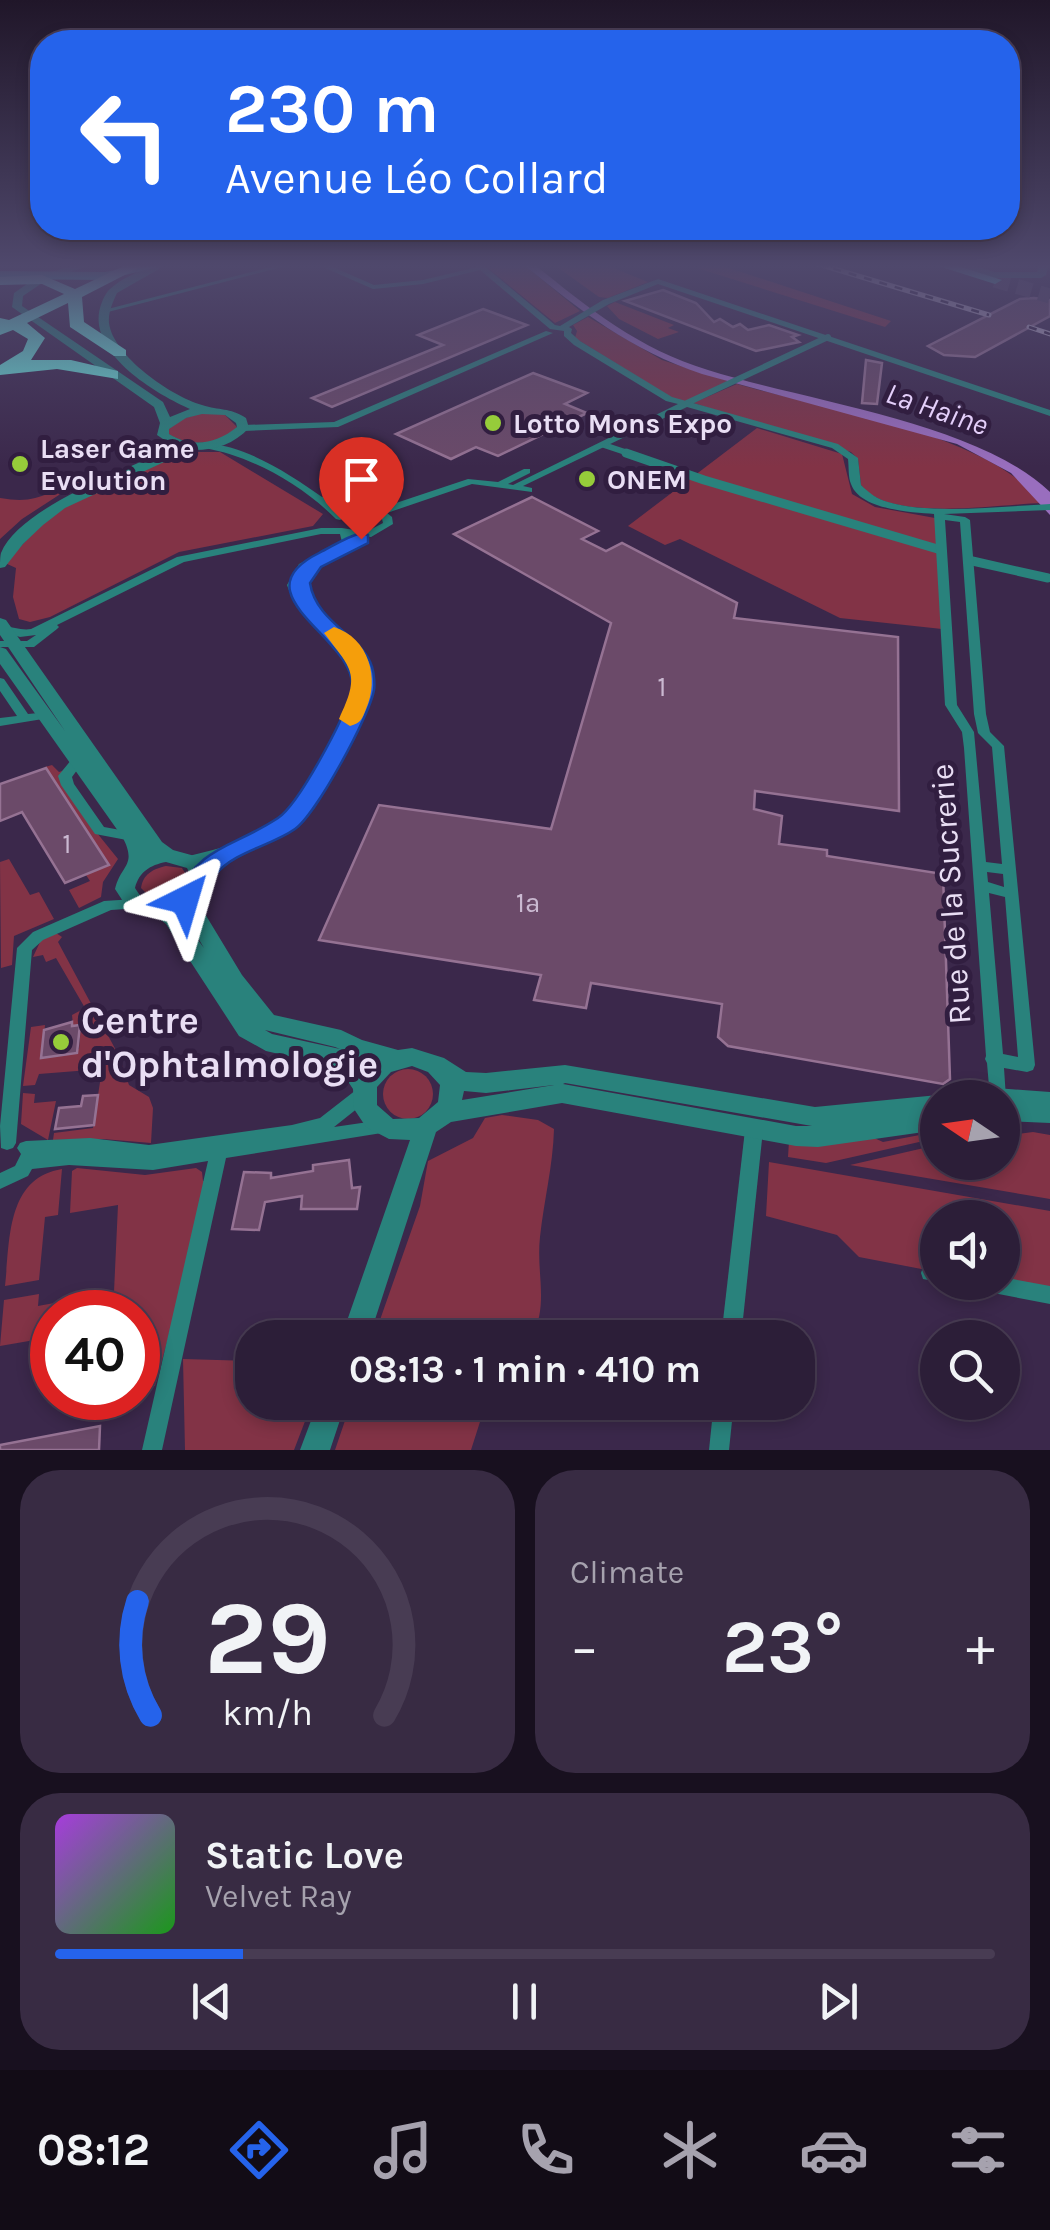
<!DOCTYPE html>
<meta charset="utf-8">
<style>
:root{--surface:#2c1e38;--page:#382b43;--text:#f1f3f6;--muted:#a6a2ae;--line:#483c53;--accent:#2563eb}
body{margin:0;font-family:Karla,sans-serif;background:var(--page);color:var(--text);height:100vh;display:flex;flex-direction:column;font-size:38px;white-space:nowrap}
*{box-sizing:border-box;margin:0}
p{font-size:32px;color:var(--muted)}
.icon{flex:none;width:55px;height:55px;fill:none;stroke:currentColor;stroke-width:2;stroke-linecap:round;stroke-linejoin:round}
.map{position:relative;height:1450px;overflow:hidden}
.side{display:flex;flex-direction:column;gap:20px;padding:20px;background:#18101f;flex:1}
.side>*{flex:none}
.top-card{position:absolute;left:30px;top:30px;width:990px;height:210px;border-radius:40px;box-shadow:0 5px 15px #0003,0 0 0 2px var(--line);background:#2563eb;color:#fff;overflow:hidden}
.needle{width:65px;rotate:283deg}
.tools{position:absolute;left:920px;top:1080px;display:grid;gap:20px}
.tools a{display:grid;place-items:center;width:100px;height:100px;border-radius:50%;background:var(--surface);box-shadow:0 5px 15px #0003,0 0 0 2px var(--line);font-size:50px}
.speed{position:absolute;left:30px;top:1290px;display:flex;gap:20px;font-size:50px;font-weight:700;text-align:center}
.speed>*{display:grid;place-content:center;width:130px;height:130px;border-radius:50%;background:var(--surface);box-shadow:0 5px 15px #0003,0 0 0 2px var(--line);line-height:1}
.speed .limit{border:15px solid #d22;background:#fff;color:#111}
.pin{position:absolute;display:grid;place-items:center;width:85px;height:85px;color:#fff;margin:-102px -42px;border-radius:50% 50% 50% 0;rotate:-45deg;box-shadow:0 0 10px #0007}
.pin .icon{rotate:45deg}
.me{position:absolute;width:110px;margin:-55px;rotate:40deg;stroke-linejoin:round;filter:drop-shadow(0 0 8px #0008)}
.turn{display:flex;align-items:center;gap:35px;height:210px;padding:0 30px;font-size:45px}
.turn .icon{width:130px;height:130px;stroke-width:2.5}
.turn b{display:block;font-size:70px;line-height:85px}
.big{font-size:75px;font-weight:700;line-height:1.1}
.side .tile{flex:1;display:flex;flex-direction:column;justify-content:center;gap:15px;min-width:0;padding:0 35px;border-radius:40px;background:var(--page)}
.side .dial{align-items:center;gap:0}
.dial svg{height:260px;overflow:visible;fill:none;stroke:var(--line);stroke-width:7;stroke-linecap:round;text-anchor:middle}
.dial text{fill:var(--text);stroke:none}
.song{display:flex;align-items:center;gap:30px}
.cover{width:120px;height:120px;border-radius:15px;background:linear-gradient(135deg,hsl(280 70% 55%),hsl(120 70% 35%))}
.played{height:10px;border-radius:5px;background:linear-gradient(90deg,var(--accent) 20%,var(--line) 20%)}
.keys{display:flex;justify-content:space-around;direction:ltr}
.heat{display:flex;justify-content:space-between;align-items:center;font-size:55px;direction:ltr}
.side .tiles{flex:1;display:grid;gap:20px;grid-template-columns:1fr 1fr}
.tile:last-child{grid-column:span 2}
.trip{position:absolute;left:235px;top:1320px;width:580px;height:100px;border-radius:40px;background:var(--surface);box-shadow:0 5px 15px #0003,0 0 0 2px var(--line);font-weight:700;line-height:100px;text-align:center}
.tabs{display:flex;height:160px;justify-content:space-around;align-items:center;background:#120c16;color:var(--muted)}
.tabs .icon{width:70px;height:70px}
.tabs .selected{color:var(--accent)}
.tabs b{font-size:45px;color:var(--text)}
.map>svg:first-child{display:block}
</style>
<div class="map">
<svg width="1050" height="1450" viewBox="0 0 1050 1450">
<rect width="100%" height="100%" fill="#3b284b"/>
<!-- green -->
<g fill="#823346">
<polygon points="508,264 523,264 580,311 555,323 488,268"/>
<polygon points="553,264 604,264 648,282 608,298 599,297"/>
<polygon points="707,264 717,264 891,321 885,327 697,268"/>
<polygon points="615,302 674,325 668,328 679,332 658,339 619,319 607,306"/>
<polygon points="588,317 662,360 731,382 687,403 672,398 575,338 577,331 573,325"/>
<path d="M 737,384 C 824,409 986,432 1043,503 C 1000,504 887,523 861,485 L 858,459 L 851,452 L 693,403 Z"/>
<path d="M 202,413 L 224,414 L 237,427 C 222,447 187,447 167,433 L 172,422 Z"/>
<polygon points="757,428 842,454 852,494 875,507 935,518 942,629 840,618 680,539 665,545 628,526"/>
<polygon points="178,452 220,452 323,514 313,526 179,552 50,617 30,622 19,619 13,597 16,568 5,563 55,510"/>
<path d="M 82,480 L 22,519 L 0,539 L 0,498 C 41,505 45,491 82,480 Z"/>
<polygon points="52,765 59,772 65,770 97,833 118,859 103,882 101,897 79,908 69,890 90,881 86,875 108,865 45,767"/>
<polygon points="9,859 30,895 39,892 54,919 14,936 12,965 1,968 0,862"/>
<path d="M 166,866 L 182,868 L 188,878 L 187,886 L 170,897 L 150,897 L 141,888 C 143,874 153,869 166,866 Z"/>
<polygon points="56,933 62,937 58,942 119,1056 129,1085 149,1097 153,1108 151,1143 103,1139 53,1140 54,1133 93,1128 102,1069 39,1074 35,1085 23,1086 31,1027 45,1025 42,1055 79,1049 81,1025 73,1025 72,1015 85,1008 56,958 46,962 43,955 33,957 41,940"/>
<circle cx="408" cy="1094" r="25"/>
<polygon points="23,1093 35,1094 34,1103 56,1101 48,1140 21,1124"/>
<path d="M 502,1115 L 538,1120 L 554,1129 C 553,1166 544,1200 540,1237 C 536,1274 549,1303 532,1337 L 374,1337 L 420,1206 L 428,1161 L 473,1138 L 485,1118 Z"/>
<polygon points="1033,1132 1050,1135 1050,1199 850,1165 937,1145 938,1162 1002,1162 1003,1136"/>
<polygon points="925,1134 928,1140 826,1163 788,1157 789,1141 872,1137 883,1142"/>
<polygon points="769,1162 1050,1211 1050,1293 1002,1282 1002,1218 938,1218 937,1272 859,1257 837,1235 766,1216"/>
<polygon points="77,1168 145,1175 196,1168 202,1172 203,1181 211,1181 155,1386 138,1386 138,1312 52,1312 52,1337 0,1346 4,1300 39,1294 38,1306 114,1292 118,1205 70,1213 72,1171"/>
<path d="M 62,1169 L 58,1215 L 45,1217 L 39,1280 L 5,1286 C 10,1241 6,1178 62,1169 Z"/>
<polygon points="183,1359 252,1361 252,1402 312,1403 294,1450 185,1450"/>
<polygon points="351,1403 351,1402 486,1403 471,1450 335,1450"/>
</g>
<!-- water -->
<path fill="#996ebe" d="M 523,264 L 534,264 C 589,309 639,349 708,370 C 805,401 979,423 1050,492 L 1050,515 L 1011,473 L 957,444 L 702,374 C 630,350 581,311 523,264 Z"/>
<!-- building -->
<g fill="#6b4a69" stroke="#957293" stroke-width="2.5">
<polygon points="663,290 696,303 714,322 720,319 733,327 740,324 748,330 769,325 798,335 792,337 799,342 756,351 625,301"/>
<polygon points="1034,298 1050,300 1050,316 975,357 944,355 928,346 1020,299"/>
<polygon points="483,309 527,325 332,407 312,398 443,345 418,335"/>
<polygon points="866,360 882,363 877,404 862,403"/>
<polygon points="533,373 587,393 565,404 587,413 498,456 476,447 451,459 396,434"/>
<polygon points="532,497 598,531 582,539 606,551 622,543 737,603 734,618 898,637 899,811 755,791 754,809 782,816 779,844 827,850 827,856 943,874 950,1079 943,1084 728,1046 718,1037 722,1004 591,983 586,1008 534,1000 541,975 319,940 379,805 551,829 611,623 454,534"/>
<polygon points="46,768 109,865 65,883 22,812 0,821 0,784"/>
<polygon points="72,1022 72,1026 80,1025 77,1053 41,1058 44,1030"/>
<polygon points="98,1095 94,1125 55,1129 59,1108 81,1106 83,1096"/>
<polygon points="349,1160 352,1188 360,1187 357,1209 301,1209 302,1196 265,1202 259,1230 232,1229 244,1172 271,1173 271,1178 313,1171 313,1165"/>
<polygon points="100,1426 99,1450 0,1450 0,1445"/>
</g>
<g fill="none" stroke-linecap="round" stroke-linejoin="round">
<!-- trunk-tunnel -->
<polyline stroke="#554364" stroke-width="15" stroke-dasharray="15 8" stroke-linecap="butt" points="995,280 1050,296"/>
<!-- pedestrian-far1 -->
<g stroke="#29827c" stroke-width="6">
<polyline points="687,403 828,337"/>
<polyline points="604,445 634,455"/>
</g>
<!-- pedestrian -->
<g stroke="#29827c" stroke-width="9">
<polyline points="626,453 704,480 941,550"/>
<polyline points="968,560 1048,578"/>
</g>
<!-- minor -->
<g fill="#29827c" fill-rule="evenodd">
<polygon points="230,264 239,264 235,266"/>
<polygon points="282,264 294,264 104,313 100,311"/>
<path d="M 316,264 L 326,264 L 374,285 L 423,280 L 477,267 L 474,264 L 482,264 L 555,325 L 560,326 L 603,300 L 658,279 L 1050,410 L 1050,416 L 658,284 L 609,304 L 569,327 L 572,329 L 571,333 L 580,341 L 672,397 L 838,444 L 858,458 L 861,485 C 869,493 877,499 888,502 C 930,515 1005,506 1050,504 L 1050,510 L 944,514 L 965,517 L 970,520 L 986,714 L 990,732 L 1004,746 L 1035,1065 L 1033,1070 L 1027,1072 L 1004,1068 L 1006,1098 L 1004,1103 L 1002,1098 L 990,1098 L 987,1063 L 985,1059 L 986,1056 L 964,748 L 962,732 L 945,705 L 934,514 C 911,512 860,510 851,484 C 848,477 849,467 848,459 L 832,448 L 687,407 L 523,486 L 532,488 L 532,492 L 472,484 L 387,513 L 392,517 L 393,524 L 371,537 L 351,535 L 351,545 L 307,568 L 297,585 L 300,593 L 367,665 L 370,682 L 366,700 L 339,758 L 303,815 L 295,824 L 272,838 L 235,854 L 205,878 L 195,878 L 193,874 L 207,862 L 190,865 L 185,863 L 183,860 L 185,857 C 219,848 256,841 284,818 C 307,800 366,698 357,671 C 352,657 304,610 291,596 L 287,585 L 299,564 L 342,542 L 340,534 L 321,534 L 184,562 L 57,625 L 59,627 L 57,629 L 34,647 L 0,647 L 0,641 L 27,641 L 36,635 L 20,637 L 0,631 L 0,627 C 10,625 20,631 31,629 L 177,557 L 321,528 L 342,528 L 366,532 L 383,523 L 382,519 L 370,513 L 348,513 L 348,510 L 329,502 L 345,517 L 340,520 L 336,519 C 302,485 252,456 204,448 L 204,444 C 243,443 291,475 322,497 L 327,494 L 359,508 L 371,507 L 378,509 L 468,479 L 498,482 L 524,469 L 530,469 L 530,473 L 508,484 L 513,485 L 678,404 L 666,401 L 574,345 L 564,336 L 564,331 L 550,329 L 480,270 L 423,284 L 373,289 ZM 945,520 L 960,522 L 974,714 L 978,733 L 992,747 L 1002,864 L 986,862 L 974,732 L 957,705 ZM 987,872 L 1003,874 L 1004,887 L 988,882 ZM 989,893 L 1005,897 L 1018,1057 L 1003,1054 Z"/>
<polygon points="546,331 553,333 338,427 243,431 238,428 243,425 334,422"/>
<polygon points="0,678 4,679 28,714 49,712 51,715 49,718 0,726 0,718 17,716 0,691"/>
<polygon points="77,758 83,762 72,777 74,784 104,827 137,833 139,836 137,839 132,841 95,834 61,785 58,776 72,759"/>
<polygon points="135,899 140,900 142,904 140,908 111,910 43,940 32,950 16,1143 13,1148 7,1150 1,1148 0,1126 17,948 33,932 104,901"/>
<polygon points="362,1088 368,1090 370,1095 368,1100 334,1127 382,1120 388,1122 391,1127 388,1132 226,1158 162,1450 142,1450 208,1161 153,1170 69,1165 32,1169 28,1176 0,1189 0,1173 15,1166 21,1154 17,1148 20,1143 26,1141 90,1138 149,1145 292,1125 320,1118 356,1090"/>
<polygon points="754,1123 760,1125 763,1130 741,1338 721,1338 745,1130 748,1125"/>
<polygon points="930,1264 938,1265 939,1282 923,1279 921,1273 923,1267"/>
<polygon points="1002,1277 1050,1286 1050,1304 983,1291 976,1288 974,1282 1002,1282"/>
<polygon points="714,1402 734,1402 729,1450 709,1450"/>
</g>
<!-- tertiary -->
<g fill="#29827c" fill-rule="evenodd">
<path d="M 79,264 L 95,264 L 48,279 L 23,296 L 22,306 L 163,402 L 170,417 L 190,409 C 154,393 82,350 102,302 C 103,299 107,291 110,289 C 120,279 139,272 151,265 L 159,265 L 159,269 L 117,293 C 113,302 108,312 109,323 C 113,356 171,396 202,405 C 220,411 229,407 246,418 L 249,428 C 233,445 213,451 190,450 L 65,508 L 43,525 L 23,544 L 5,567 L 0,568 C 0,565 0,556 1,553 C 19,507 132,467 175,447 L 157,435 L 160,423 L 154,407 L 12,307 L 14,293 L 40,275 ZM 202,414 L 225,415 L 236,423 L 237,427 C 216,444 192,448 169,434 L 169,429 L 186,418 Z"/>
<polygon points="952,264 968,264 995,272 1037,272 1039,264 1049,264 1046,275 1041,278 995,278"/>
<path d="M 0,618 L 6,620 L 162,842 L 173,850 L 202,858 L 210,874 L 206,890 L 196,899 L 242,975 L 274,1015 L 341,1030 L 362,1040 L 398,1050 L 412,1048 L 444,1058 L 466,1072 L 486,1073 L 565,1065 L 815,1107 L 938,1095 L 945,1098 L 938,1098 L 938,1130 L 818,1147 L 796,1146 L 562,1103 L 451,1122 L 436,1132 L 369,1338 L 341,1338 L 410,1140 L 389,1139 L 366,1127 L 354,1109 L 353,1089 L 339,1068 L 266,1051 L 239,1036 L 166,924 L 151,912 L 128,909 L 115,889 C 121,864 137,866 123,838 L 0,664 L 0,647 L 6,649 L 65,731 L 0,635 ZM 166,862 L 187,868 L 190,874 L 187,886 L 165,898 L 141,897 L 135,888 C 139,872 150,865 166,862 ZM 180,908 L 204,948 L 176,911 ZM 265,1030 L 335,1047 L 340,1049 L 272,1034 ZM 357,1057 L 372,1061 L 364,1068 ZM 412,1066 L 428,1072 L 440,1085 L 438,1102 L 419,1118 L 393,1119 L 377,1105 L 377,1087 L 391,1072 ZM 563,1084 L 565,1083 L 812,1126 L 796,1126 ZM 554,1085 L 462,1100 L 464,1091 L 486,1093 Z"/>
<polygon points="996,1088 1050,1092 1050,1123 1002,1121 1002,1098 984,1098 988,1091"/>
<polygon points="318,1402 346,1402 330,1450 300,1450"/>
</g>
<!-- primary -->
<polygon fill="#2accc1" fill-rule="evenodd" points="147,264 169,264 105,280 0,279 0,271 105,272"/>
<!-- trunk -->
<polygon fill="#4ad8cd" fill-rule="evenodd" points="932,264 952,264 1002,280 995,284"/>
<!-- motorway -->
<polygon fill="#69e4d9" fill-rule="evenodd" points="128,264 146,264 82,297 84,322 126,350 126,356 114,356 70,327 68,303 27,323 45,338 31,360 71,360 118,371 118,379 57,369 0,375 0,365 23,351 28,339 13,330 0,335 0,318 9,320 64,294 42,284 0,285 0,277 42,275 75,289"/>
<!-- rail casing -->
<g stroke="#bcafc8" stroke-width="5">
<g id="rail">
<polyline points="818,264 989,315"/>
<polyline points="1029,327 1050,334"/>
</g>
</g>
<!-- rail -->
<use href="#rail" stroke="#311e40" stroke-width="2.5" stroke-dasharray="8" stroke-linecap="butt"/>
</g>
<!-- sky -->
<linearGradient id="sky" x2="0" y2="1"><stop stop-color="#201629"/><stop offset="0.57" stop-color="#4f486c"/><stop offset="1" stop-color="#4f486c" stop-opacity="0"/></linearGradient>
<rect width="1050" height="467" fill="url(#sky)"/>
<!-- route -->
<path fill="#2563eb" stroke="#184099" stroke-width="2.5" d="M 361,533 L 368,535 L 368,543 L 321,567 L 310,583 C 316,623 364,637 372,667 C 374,673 375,685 374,690 C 370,715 315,816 295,829 C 271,846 235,851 215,875 C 207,885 205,896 194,906 L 175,906 L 172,900 C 205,842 229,850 278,818 C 299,804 344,719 351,693 C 366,642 232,596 319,553 C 333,546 346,537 361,533 Z"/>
<!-- slow -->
<path fill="#f59e0b" d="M 334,627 C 369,638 380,679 366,709 C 362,719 361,723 350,726 L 339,719 C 361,673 352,670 324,633 Z"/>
<!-- markers -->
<g fill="#96cc3a" stroke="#311e40" stroke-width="4">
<circle cx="493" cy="423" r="10"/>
<circle cx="20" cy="464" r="10"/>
<circle cx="587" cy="479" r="10"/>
<circle cx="61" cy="1042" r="10"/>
</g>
<g text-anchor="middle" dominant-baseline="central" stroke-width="10" stroke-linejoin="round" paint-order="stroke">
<!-- far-poi labels -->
<g font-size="28" font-weight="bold" fill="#e9def4" stroke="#311e40" text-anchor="start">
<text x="513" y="423">Lotto Mons Expo</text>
<text x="40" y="448">Laser Game<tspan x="40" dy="32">Evolution</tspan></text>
<text x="607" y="479">ONEM</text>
</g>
<!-- number labels -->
<g font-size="28" fill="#cab9d1">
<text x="662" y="686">1</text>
<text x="67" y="843">1</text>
<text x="528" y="902">1a</text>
</g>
<!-- far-water labels -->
<g font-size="30" font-style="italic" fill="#e4cffa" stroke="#311e40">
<text transform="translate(937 409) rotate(19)">La Haine</text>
</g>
<!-- street labels -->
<g font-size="32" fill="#e9def4" stroke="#311e40">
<text transform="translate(951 894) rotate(-94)">Rue de la Sucrerie</text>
</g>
<!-- near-poi labels -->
<g font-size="38" font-weight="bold" fill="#e9def4" stroke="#311e40" text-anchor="start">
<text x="81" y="1020">Centre<tspan x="81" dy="44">d'Ophtalmologie</tspan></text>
</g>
</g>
</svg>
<div class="tools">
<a><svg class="needle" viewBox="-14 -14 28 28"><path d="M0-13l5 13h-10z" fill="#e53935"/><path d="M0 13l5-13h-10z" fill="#a6a2ae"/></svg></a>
<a><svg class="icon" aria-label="sound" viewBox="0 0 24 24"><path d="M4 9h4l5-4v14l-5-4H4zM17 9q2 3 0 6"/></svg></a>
<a><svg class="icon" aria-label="search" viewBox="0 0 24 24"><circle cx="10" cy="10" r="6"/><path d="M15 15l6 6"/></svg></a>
</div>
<div class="speed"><div class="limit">40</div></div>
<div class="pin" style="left:361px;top:539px;background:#d93025"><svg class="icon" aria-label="arrive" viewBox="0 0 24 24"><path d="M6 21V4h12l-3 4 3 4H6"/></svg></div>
<svg class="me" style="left:185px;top:900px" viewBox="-20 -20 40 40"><path d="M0-17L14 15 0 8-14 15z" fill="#2563eb" stroke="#fff" stroke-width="4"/></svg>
<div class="trip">08:13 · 1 min · 410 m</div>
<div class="top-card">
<div class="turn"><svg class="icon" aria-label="left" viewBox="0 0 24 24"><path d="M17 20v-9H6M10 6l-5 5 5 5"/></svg><div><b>230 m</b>Avenue Léo Collard</div></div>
</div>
</div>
<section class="side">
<div class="tiles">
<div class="tile dial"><svg viewBox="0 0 100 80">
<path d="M14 69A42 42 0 1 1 86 69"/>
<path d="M14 69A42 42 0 0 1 10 34" stroke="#2563eb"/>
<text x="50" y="56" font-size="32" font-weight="700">29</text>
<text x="50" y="72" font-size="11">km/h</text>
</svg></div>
<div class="tile"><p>Climate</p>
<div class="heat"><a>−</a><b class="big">23°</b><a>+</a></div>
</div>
<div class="tile">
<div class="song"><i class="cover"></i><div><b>Static Love</b><p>Velvet Ray</p></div></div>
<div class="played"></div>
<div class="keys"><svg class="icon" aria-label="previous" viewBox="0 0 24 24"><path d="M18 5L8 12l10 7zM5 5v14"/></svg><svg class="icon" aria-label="pause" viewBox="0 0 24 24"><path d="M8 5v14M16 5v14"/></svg><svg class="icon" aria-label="next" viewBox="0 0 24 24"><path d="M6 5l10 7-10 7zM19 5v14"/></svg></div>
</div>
</div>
</section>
<nav class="tabs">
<b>08:12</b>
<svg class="icon selected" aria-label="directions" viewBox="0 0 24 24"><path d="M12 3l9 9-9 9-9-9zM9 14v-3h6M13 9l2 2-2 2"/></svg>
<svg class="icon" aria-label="music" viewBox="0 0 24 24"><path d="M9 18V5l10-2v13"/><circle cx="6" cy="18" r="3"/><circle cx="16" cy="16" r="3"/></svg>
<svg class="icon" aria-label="phone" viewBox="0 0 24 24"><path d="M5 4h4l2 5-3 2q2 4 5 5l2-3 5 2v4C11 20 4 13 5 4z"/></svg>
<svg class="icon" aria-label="climate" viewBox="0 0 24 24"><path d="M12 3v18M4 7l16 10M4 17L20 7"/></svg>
<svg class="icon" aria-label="car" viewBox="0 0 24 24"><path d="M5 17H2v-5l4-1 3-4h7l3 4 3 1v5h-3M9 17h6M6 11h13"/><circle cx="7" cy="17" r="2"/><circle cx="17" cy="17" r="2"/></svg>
<svg class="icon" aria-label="filters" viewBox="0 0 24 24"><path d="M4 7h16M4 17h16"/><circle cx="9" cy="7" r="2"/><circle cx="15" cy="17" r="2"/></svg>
</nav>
